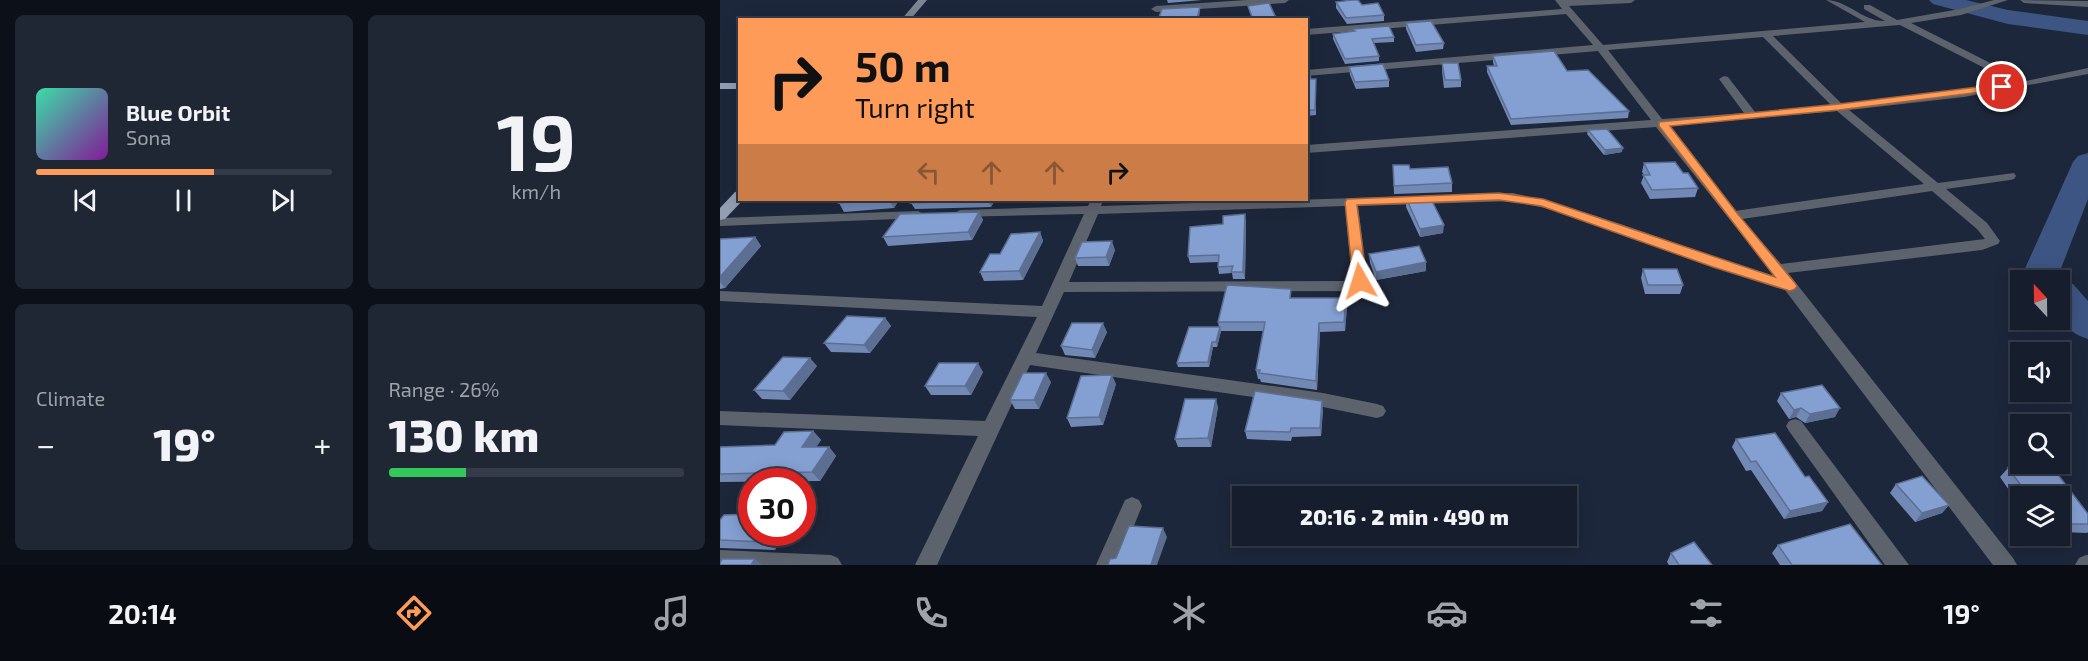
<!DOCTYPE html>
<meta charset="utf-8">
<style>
:root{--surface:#161d2c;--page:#1f2634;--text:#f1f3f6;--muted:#9ea2a9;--line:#353b48;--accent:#fe9b59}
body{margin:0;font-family:"Exo 2",sans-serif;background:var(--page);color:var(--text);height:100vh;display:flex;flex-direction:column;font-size:22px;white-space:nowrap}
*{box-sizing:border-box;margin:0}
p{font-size:20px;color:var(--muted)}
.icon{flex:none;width:33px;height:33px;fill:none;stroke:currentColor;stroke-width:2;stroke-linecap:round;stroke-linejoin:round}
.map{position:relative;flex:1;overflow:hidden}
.sheet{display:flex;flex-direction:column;gap:15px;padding:15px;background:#0c1018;width:720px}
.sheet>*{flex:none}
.banner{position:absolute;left:18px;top:18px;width:570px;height:183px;border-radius:0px;box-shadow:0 3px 15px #0003,0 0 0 2px var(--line);background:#fe9b59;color:#111;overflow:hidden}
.needle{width:39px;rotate:338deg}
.buttons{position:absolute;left:1290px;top:270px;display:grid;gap:12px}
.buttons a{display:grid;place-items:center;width:60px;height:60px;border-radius:0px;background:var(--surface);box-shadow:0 3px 15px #0003,0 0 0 2px var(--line);font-size:30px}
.speed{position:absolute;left:18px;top:468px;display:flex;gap:12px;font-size:30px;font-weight:700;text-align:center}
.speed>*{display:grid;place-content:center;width:78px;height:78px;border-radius:50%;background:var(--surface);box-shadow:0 3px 15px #0003,0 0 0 2px var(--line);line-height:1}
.speed .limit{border:9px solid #d22;background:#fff;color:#111}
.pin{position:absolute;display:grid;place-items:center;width:51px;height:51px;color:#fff;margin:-26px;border:3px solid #fff;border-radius:50%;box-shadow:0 2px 6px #0007}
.me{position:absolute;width:66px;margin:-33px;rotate:354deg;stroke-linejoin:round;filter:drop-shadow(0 0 4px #0008)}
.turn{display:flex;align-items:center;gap:21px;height:126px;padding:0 18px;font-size:27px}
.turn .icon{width:78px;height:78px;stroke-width:2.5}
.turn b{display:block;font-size:42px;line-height:51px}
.lanes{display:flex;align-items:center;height:57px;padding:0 18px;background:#0003;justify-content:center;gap:30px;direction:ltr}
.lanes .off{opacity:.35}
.big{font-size:45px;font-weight:800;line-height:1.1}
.sheet .widget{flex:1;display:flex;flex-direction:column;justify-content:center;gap:9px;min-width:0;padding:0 21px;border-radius:9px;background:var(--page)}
.sheet .dial{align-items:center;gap:0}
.dial b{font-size:78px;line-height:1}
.song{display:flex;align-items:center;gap:18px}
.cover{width:72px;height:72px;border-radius:9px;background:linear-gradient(135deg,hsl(160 70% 55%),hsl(290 70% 35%))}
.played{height:6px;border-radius:3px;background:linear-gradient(90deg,var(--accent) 60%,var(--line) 60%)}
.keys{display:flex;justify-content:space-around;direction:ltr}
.heat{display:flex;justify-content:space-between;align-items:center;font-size:33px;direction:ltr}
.charge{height:9px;border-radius:4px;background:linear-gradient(90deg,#34c759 26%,var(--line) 0)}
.sheet .tiles{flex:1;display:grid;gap:15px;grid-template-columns:repeat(2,1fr)}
.trip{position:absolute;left:512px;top:486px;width:345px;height:60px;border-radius:0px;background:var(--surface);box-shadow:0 3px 15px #0003,0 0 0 2px var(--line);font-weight:800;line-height:60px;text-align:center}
.tab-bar{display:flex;height:96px;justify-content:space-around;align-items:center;background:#090c12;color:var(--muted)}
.tab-bar .icon{width:42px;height:42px}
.tab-bar .on{color:var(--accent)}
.tab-bar b{font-size:27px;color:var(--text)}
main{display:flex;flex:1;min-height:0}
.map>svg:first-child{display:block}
</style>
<main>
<section class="sheet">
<div class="tiles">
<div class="widget">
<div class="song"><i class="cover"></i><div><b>Blue Orbit</b><p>Sona</p></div></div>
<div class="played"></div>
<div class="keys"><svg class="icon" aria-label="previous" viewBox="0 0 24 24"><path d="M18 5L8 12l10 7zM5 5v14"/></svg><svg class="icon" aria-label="pause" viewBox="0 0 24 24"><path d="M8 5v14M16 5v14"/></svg><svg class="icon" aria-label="next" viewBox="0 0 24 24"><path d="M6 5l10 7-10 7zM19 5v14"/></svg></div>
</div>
<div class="widget dial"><b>19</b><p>km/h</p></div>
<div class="widget"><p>Climate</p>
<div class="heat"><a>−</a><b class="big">19°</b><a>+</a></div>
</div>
<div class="widget"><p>Range · 26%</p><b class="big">130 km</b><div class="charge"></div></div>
</div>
</section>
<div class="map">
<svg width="1368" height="565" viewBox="0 0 1368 565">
<rect width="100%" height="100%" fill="#1d273b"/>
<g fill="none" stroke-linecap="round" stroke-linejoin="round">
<!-- river -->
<g fill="#3d5583" fill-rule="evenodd">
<polygon points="1209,0 1246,0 1288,10 1368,21 1368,35 1288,24 1213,4"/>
<path d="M 1368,153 L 1368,199 L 1340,271 L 1346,280 L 1345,282 L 1353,284 L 1368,301 L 1368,339 C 1336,329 1340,309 1340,280 L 1308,280 L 1303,273 L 1353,162 L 1358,156 Z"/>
</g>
<!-- minor -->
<g fill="#5d636d" fill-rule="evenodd">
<polygon points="527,0 569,0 565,3 436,12 431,9 436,6"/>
<path d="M 835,0 L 915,0 L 911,3 L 849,6 L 883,45 L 1145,22 L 1106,0 C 1127,0 1144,22 1165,21 L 1144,9 L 1144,5 L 1150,5 L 1177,20 L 1240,9 L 1274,0 L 1288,0 L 1241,15 L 1191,23 L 1306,81 L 1368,68 L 1368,74 L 1244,97 L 1129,110 L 1218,183 L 1294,173 L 1296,176 L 1294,179 L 1290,180 L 1226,189 L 1267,223 L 1280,241 L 1278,244 L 1262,250 L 1068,273 L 1293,558 L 1297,565 L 1273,565 L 1065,290 L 993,267 L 834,210 L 793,201 L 638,206 L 647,279 L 640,290 L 635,291 L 344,292 L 316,353 L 603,393 L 657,404 L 663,406 L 666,411 L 663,416 L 657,418 L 603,407 L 310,365 L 217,565 L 195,565 L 258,436 L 0,425 L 0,411 L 265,421 L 317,317 L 0,301 L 0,291 L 322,306 L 364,214 L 235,217 L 233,214 L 240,210 L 368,206 L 371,200 L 383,200 L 381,206 L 793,193 C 882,213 967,250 1055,276 L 936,127 L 586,153 L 586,145 L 931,120 L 878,51 L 586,76 L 586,70 L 873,45 L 846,14 L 586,35 L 586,29 L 842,9 ZM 1179,25 L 1180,25 L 1294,83 L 1122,104 L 1053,36 ZM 1043,37 L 1111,105 L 1035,112 L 1008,77 L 1004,76 L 999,79 L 1024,113 L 942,119 L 888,50 ZM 1117,111 L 1204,184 L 1015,211 L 948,126 ZM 1212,191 L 1257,229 L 1265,239 L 1061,264 L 1022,219 ZM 625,206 L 632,279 L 631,281 L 349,282 L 378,214 Z"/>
<polygon points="1300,0 1368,1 1368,7 1304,3"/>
<polygon points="198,211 205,215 203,218 0,226 0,218"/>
<polygon points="1075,419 1081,421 1189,565 1165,565 1069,431 1066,426 1069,421"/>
<polygon points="412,497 419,500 422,506 398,565 376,565 405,500"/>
<polygon points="0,550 111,555 118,558 122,565 0,565"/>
<polygon points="1366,555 1368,555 1368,565 1355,565 1359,558"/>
</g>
<!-- secondary -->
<polygon fill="#7c8595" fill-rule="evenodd" points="198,0 207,0 190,20 181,20"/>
<!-- primary -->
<g fill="#939eb3" fill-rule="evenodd">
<rect x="0" y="83" width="20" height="6"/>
<polygon points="20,191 20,200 23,200 5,219 0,220 0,208 15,192"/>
</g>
</g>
<!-- wall -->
<g fill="#7289b5">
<polygon points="447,0 482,0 448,3"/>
<polygon points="616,2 642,5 664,15 664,21 627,24 616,8"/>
<polygon points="686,23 724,43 723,49 696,52 686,29"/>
<polygon points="633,29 674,37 674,42 654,43 659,56 659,61 625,64 613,39 613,34 633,32"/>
<polygon points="773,56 847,71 909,111 908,118 791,125 767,72 767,66 774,66 773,62"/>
<polygon points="722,63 741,80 741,87 724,88 722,71"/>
<polygon points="629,67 669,80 669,87 636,89 630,75"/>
<polygon points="586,72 591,79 596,84 596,115 586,116"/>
<polygon points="868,130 902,152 884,155 867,134"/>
<polygon points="924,163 963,173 978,188 975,197 930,199 921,183 924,175 922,172"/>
<polygon points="673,165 690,169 732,183 732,192 674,194"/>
<polygon points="686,198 723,233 700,237 686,207"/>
<polygon points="122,200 179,200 174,208 124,212 119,203"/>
<polygon points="275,200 271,207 195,209 191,203"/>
<polygon points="437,200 458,200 458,201 437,202"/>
<polygon points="259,212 263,220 252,240 168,246 163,237"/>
<polygon points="526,221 525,279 513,279 512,273 499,274 498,267 498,262 470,263 468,256"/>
<polygon points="320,232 323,241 303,280 264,281 260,272 280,254"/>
<polygon points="35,237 41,246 5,288 0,289 0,239"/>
<polygon points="395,250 389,266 358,266 355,258"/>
<polygon points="649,254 706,262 706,271 656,280 650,263"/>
<polygon points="923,269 963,285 960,294 925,294 921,278"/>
<polygon points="572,298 627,307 625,331 600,332 597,390 541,382 540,379 538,379 536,370 544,331 501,331 497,347 493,347 489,367 458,367 457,363 499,327 498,322"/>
<polygon points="165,318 171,326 150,353 111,352 104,343"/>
<polygon points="387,332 375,358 345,355 341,346"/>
<polygon points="97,366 70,400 42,399 34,390"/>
<polygon points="263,372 251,395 211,395 205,386"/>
<polygon points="331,382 319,409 295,409 290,400"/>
<polygon points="396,384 383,425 351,427 347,418"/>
<polygon points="1061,393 1115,417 1085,423 1076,417 1069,419 1057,401"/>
<polygon points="498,407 491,447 458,447 455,439"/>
<polygon points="603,409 601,436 572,437 571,441 527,439 525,431"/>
<polygon points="93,431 101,440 96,447 109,447 116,456 100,481 0,482 0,447 55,445"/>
<polygon points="1016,439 1085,477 1108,502 1102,511 1064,519 1031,470 1026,471 1012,447"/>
<polygon points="1288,468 1333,468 1368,514 1368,532 1367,533 1340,532 1340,496 1300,496 1300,506 1280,477"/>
<polygon points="1176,484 1229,505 1222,513 1195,522 1170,493"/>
<polygon points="0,520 65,532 55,550 0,548"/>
<polygon points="1058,545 1162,565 1060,565 1052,553"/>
<polygon points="951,553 992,565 949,565 947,562"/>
</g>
<!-- shaded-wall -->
<g fill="#5c6f93">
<polygon points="480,7 480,11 479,20 477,20"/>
<polygon points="903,148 902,152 884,155 885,150"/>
<polygon points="169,200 179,200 174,208"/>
<polygon points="268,200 275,200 271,207"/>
<polygon points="259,212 263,220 252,240 248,232"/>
<polygon points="525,214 526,221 525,279 523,272"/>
<polygon points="724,225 723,233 700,237 700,229"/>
<polygon points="320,232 323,241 303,280 299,271"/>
<polygon points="35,237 41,246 5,288 0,282 0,277"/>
<polygon points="392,241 395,250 389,266 386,257"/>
<polygon points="706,262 706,271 656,280 656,272"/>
<polygon points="626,298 627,307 625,331 624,322"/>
<polygon points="165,318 171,326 150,353 144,345"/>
<polygon points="383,323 387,332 375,358 372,350"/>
<polygon points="599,323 600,332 597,390 596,381"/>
<polygon points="500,327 501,331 497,347 496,342"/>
<polygon points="492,342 493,347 489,367 488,362"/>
<polygon points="90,358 97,366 70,400 63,391"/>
<polygon points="258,363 263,372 251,395 245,386"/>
<polygon points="326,373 331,382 319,409 314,400"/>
<polygon points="392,375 396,384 383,425 379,417"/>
<polygon points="496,399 498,407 491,447 488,438"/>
<polygon points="602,401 603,409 601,436 600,428"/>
<polygon points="1081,408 1076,417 1069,419 1074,410"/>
<polygon points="1120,408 1115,417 1085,423 1090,414"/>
<polygon points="93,431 101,440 90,456 82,447"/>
<polygon points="109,447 116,456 100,481 92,472"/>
<polygon points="1108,502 1102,511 1064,519 1070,511"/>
<polygon points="1229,505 1222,513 1195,522 1202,513"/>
<polygon points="443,528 447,537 437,565 431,565"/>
<polygon points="51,532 65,532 55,550 46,542"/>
<polygon points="35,559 42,565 31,565"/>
</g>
<!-- building -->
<g fill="#849fd2" stroke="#5c6f93" stroke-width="1.5">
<polygon points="632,0 638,0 642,5 658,3 664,15 626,18 616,2"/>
<polygon points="549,3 557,20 533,20 528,6"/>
<polygon points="480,7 477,19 438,20 442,9"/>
<polygon points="711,21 724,43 696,45 686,23"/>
<polygon points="669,26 674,37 652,39 659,56 625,59 613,34 635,31 633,29"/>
<polygon points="834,51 847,71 868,70 909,111 791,119 767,66 777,66 773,56"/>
<polygon points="722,63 738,63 741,80 725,80"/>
<polygon points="663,64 669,80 635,82 629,67"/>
<polygon points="586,72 589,73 591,79 596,79 595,110 586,110"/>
<polygon points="887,129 903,148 885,150 868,130"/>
<polygon points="955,162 963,173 968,173 978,188 932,190 923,175 930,175 924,163"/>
<polygon points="673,165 689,165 690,169 728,167 732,183 674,186"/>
<polygon points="710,197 724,225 700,229 686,198"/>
<polygon points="122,200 165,200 119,203"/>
<polygon points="194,200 268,200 191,203"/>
<polygon points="259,212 248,232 163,237 180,214"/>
<polygon points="525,214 523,272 511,272 513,266 498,267 499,255 468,256 470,227 503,224 503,216"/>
<polygon points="320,232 299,271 260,272 270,254 280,254 291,234"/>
<polygon points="35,237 0,277 0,239"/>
<polygon points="392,241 386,257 355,258 362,242"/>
<polygon points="699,246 706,262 656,272 649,254"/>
<polygon points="923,269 957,269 963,285 928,285"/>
<polygon points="507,285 571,289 570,298 626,298 624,322 599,323 596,381 539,373 540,370 536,370 545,322 498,322"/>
<polygon points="127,316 165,318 144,345 104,343"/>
<polygon points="352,323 383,323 372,350 341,346"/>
<polygon points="469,327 500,327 496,342 492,342 488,362 457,363"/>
<polygon points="63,357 90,358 63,391 34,390"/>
<polygon points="219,363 258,363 245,386 205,386"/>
<polygon points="303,373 326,373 314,400 290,400"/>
<polygon points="392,375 379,417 347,418 361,376"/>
<polygon points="1102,385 1120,408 1090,414 1081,408 1074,410 1061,393"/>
<polygon points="535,391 602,401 600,428 571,428 570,432 525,431"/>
<polygon points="465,399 496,399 488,438 455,439"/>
<polygon points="93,431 82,447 109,447 92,472 0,474 0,447 55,445 64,432"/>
<polygon points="1055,433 1085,477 1089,476 1108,502 1070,511 1036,461 1031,462 1016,439"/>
<polygon points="1288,468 1333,468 1368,514 1368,524 1340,524 1340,496 1309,496"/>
<polygon points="1202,476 1229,505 1202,513 1176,484"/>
<polygon points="32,514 32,532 51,532 46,542 0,540 0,520 4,515"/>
<polygon points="1130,524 1162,565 1072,565 1058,545"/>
<polygon points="409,526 443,528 431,565 388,565 390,559 396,558"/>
<polygon points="974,542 992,565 959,565 951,553"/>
<polygon points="2,559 35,559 31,565 0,565 0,563"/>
</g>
<!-- route -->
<polygon fill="#fe9b59" stroke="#a5653a" stroke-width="1.5" points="1282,84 1285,85 1285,89 1119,110 950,126 1017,213 1075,283 1077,286 1075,289 1070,291 993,267 821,206 779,200 637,205 647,281 640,285 633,281 625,202 627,199 779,193 823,199 1055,277 939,126 939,122 1119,104"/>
</svg>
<div class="buttons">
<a><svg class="needle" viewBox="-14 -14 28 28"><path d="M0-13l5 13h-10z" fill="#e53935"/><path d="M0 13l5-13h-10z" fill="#9ea2a9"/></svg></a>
<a><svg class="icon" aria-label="sound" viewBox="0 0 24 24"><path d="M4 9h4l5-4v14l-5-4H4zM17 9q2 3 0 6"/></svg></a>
<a><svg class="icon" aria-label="search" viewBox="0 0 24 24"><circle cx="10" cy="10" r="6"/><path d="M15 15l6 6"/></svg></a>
<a><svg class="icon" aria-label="layers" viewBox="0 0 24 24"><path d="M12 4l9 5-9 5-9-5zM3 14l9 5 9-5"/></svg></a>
</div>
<div class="speed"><div class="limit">30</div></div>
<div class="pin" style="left:1282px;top:87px;background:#d93025"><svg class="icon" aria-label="arrive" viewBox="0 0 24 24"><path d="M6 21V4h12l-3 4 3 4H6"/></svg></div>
<svg class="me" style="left:640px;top:281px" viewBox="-20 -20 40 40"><path d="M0-17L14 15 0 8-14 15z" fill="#fe9b59" stroke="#fff" stroke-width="4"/></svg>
<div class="trip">20:16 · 2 min · 490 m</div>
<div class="banner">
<div class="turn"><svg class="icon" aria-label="right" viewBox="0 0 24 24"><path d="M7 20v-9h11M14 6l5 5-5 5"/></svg><div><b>50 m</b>Turn right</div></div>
<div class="lanes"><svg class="icon off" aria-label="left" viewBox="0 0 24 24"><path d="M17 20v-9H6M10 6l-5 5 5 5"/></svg><svg class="icon off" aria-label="ahead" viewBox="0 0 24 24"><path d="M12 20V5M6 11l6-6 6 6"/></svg><svg class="icon off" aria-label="ahead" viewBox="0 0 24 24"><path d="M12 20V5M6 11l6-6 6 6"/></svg><svg class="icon" aria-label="right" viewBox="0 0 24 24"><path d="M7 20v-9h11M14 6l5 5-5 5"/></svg></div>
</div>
</div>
</main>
<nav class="tab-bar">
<b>20:14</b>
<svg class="icon on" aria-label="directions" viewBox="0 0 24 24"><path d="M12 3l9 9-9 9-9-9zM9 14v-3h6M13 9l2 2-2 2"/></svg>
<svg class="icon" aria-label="music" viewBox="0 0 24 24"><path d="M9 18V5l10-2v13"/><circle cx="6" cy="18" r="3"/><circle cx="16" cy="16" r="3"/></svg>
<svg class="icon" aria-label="phone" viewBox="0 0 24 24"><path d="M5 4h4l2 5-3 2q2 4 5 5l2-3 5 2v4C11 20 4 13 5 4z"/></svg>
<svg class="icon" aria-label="climate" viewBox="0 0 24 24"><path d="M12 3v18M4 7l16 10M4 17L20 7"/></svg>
<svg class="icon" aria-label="car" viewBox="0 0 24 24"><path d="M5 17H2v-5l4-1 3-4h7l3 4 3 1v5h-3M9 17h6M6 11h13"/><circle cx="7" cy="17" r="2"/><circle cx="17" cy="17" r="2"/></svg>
<svg class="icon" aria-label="filters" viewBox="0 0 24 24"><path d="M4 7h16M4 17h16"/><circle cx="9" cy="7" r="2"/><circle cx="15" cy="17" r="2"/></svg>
<b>19°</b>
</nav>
